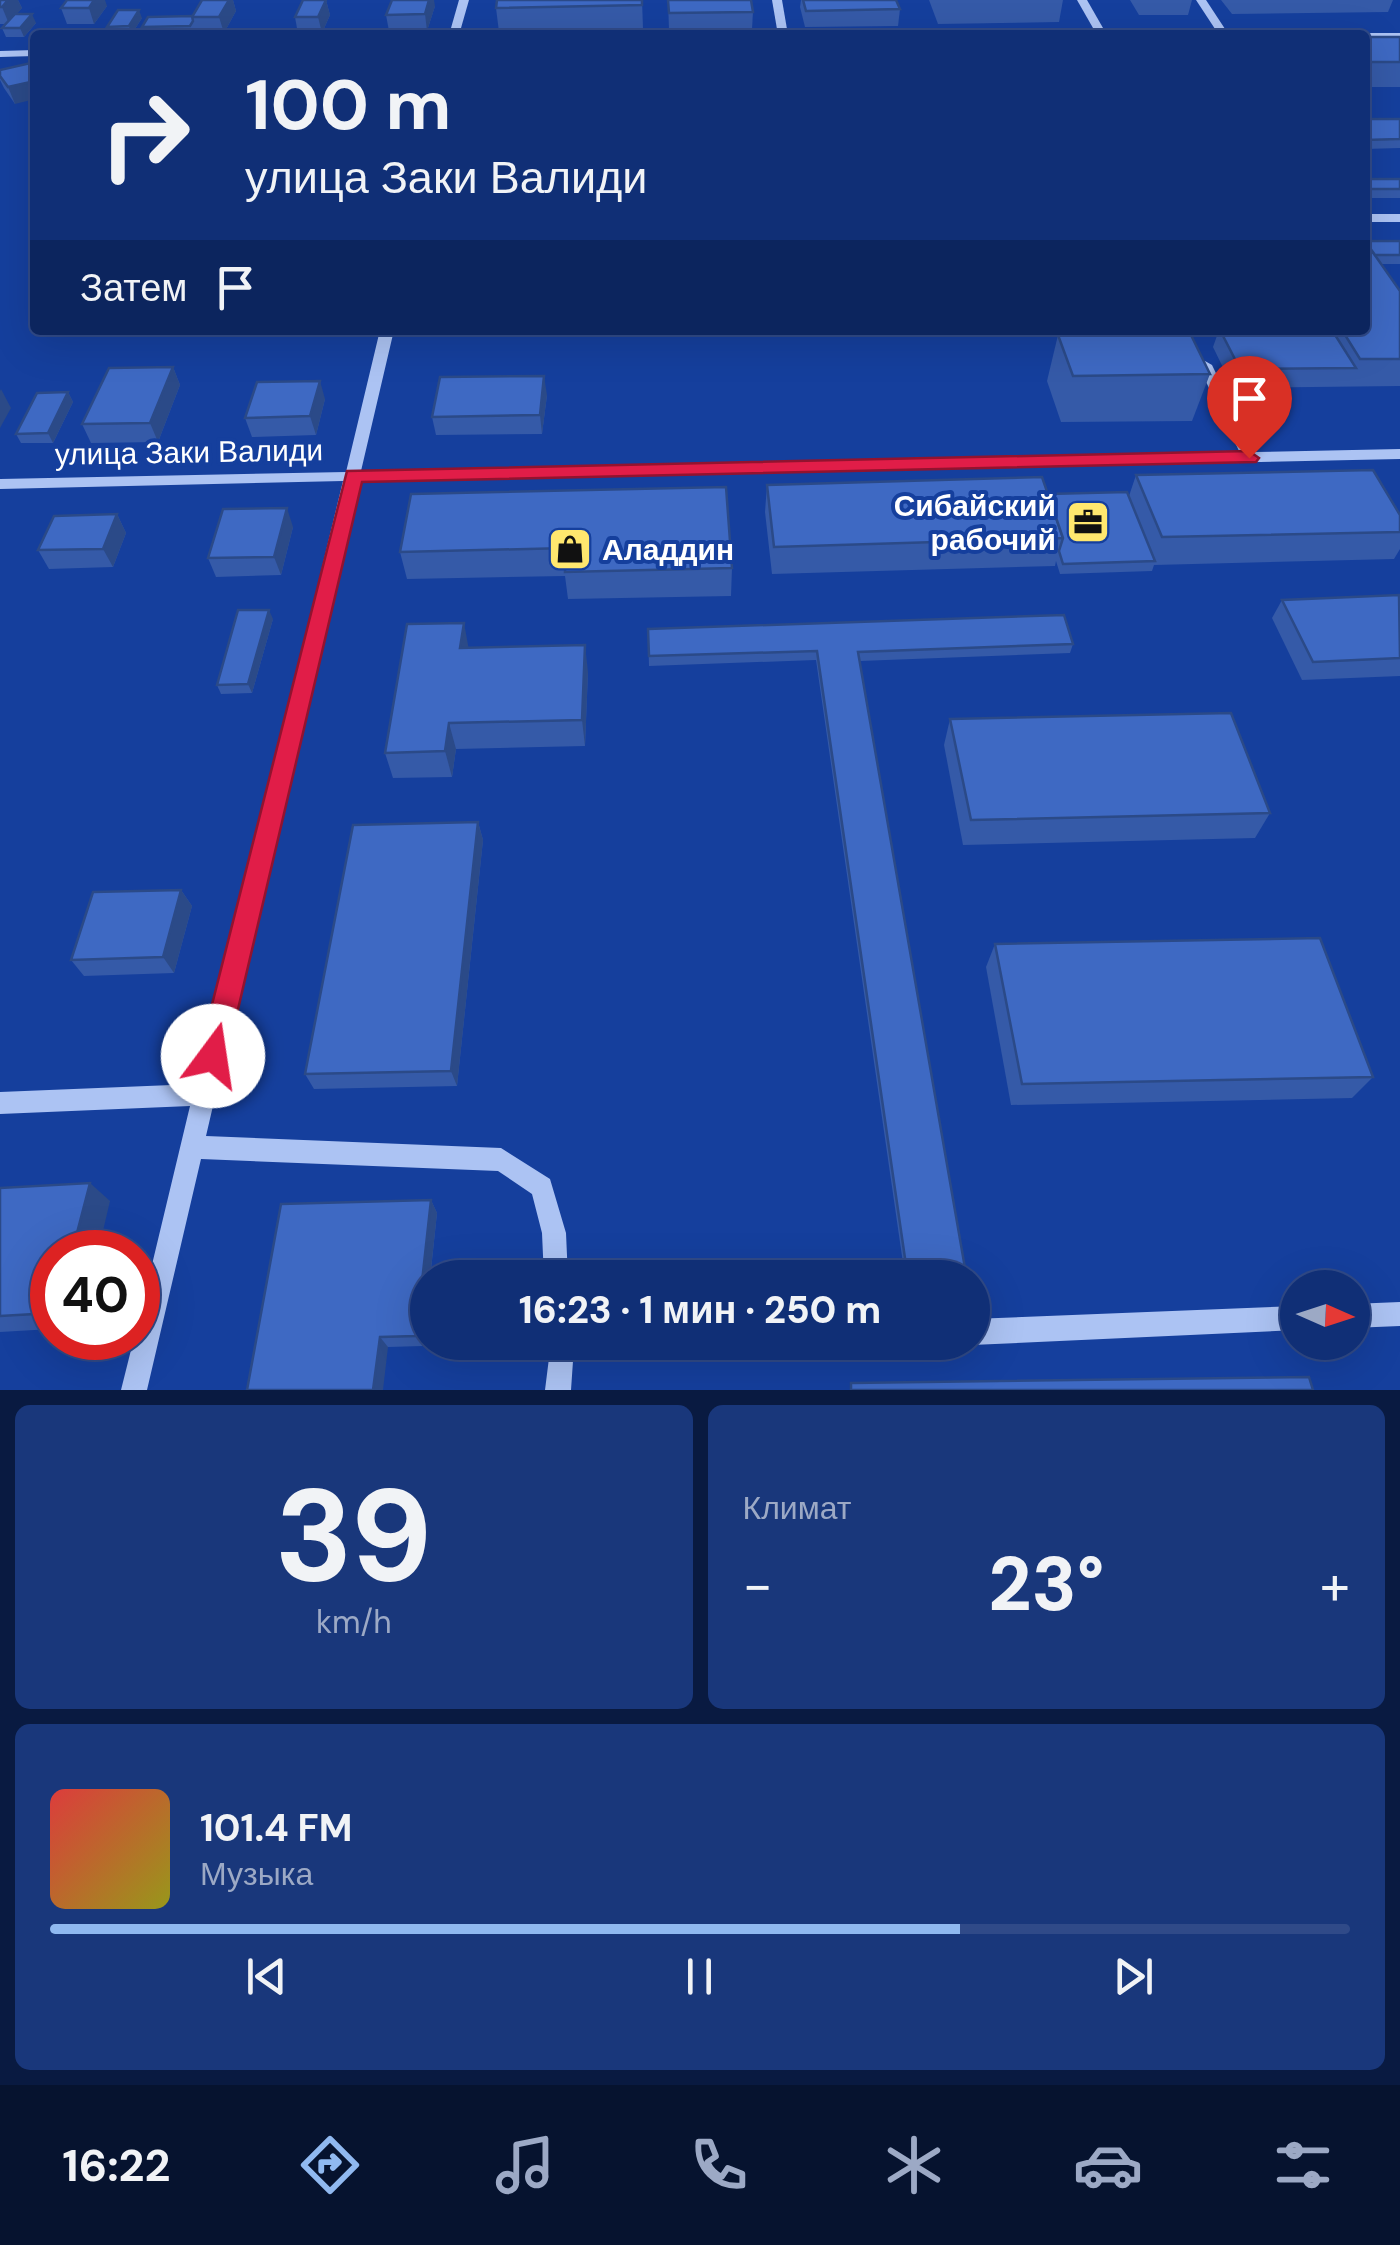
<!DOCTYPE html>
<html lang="ru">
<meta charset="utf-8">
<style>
:root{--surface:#102f76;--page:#19377b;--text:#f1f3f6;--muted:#9ca9c5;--line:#304a88;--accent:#90b9f0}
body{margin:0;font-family:"DM Sans",sans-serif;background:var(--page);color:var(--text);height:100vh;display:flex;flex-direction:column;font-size:38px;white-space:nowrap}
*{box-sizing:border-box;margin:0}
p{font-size:32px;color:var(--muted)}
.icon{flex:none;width:55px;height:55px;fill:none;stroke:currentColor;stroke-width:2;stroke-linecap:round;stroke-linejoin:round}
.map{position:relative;height:1390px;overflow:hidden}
.side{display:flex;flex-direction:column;gap:15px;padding:15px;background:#091a41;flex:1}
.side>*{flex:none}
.guide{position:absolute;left:30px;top:30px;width:1340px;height:305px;border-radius:10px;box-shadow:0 10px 40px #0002,0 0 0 2px var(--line);background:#102f76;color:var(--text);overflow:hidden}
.needle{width:65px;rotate:93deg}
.buttons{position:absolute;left:1280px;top:1270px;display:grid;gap:20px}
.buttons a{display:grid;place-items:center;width:90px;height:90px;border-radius:50%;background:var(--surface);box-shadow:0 10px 40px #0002,0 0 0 2px var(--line);font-size:50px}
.speed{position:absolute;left:30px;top:1230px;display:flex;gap:20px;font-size:50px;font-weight:700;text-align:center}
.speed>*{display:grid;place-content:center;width:130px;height:130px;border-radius:50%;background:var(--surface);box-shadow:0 10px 40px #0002,0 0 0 2px var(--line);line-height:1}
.speed .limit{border:15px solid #d22;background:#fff;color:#111}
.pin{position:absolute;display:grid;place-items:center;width:85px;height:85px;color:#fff;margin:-102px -42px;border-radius:50% 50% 50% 0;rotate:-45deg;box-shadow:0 0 10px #0007}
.pin .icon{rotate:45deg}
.me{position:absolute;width:110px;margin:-55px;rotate:14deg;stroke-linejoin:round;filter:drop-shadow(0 0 8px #0008)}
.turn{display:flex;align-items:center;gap:35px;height:210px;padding:0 50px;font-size:45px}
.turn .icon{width:130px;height:130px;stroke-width:2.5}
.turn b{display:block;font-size:70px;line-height:85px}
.then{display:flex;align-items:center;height:95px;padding:0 50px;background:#0003;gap:20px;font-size:38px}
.big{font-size:75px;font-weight:800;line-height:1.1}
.side .card{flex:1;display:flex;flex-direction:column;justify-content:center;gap:15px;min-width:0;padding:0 35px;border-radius:15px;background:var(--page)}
.side .dial{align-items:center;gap:0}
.dial b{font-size:130px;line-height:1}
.song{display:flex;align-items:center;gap:30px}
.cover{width:120px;height:120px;border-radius:15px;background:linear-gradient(135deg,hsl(0 70% 55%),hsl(60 70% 35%))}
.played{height:10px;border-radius:5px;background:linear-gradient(90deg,var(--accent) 70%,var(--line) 70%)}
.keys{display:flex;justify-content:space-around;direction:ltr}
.heat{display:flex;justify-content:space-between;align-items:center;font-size:55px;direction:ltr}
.side .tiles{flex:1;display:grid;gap:15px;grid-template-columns:1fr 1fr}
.card:last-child{grid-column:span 2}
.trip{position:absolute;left:410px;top:1260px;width:580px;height:100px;border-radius:50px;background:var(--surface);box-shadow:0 10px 40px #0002,0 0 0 2px var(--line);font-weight:800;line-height:100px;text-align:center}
.tabs{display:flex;height:160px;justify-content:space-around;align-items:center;background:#06132f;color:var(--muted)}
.tabs .icon{width:70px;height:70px}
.tabs .on{color:var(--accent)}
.tabs b{font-size:45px;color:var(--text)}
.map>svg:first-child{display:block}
</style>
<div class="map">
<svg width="1400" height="1390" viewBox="0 0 1400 1390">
<rect width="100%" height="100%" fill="#153f9d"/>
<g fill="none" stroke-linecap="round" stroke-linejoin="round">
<!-- minor -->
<g fill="#acc3f3" fill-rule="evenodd">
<polygon points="459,0 469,0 459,35 449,35"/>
<polygon points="772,0 782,0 788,35 778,35"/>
<polygon points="1077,0 1087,0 1107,35 1097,35"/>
<polygon points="1196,0 1206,0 1229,35 1219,35"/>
<polygon points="1365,33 1400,33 1400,39 1365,39 1365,35 1361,35"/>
<polygon points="35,50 35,56 0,57 0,51"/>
<rect x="1365" y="214" width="35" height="8"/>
<polygon points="380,330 394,330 361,471 1240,453 1198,365 1205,361 1212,365 1254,452 1400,449 1400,459 358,481 206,1136 501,1148 550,1179 566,1233 568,1278 544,1278 542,1233 532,1194 498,1171 201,1159 147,1390 121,1390 134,1338 138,1338 138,1323 190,1106 0,1114 0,1092 196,1084 343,481 0,489 0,479 346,472"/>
<polygon points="1400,1302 1400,1326 1352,1328 1352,1304"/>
<polygon points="1298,1306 1298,1330 972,1345 967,1342 972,1342 972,1319"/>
<polygon points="551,1342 725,1342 722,1351 713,1355 573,1361 571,1390 545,1390"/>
</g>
</g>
<!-- wall -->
<g fill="#355aa8">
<polygon points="0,0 18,0 22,8 16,14 36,23 24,37 6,37 2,28 6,24 0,24"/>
<polygon points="202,0 233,0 236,11 224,33 197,33 195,30 193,35 144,35 142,27 192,16"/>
<polygon points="326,0 330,15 322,33 298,34 295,17"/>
<polygon points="642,0 643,28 499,32 496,8"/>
<polygon points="668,0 753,12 752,29 669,30"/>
<polygon points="801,0 896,0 900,9 898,26 805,27 800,7"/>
<polygon points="929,0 1063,0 1059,22 938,24"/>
<polygon points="1130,0 1192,0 1188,15 1139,15"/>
<polygon points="1221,0 1393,0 1388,12 1232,14"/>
<polygon points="107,6 94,24 67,24 61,8"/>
<polygon points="435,6 427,31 389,31 386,15"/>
<polygon points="142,18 131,35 110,35 107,27"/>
<rect x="1365" y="37" width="35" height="50"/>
<polygon points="35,62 15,104 4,88 0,80 0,70"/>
<polygon points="1365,119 1400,119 1400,148 1365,149"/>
<rect x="1365" y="179" width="35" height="19"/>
<polygon points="1365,241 1400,241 1400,264 1381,264 1400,291 1400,386 1233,388 1213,347 1219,330 1365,330"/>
<polygon points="1058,335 1210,374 1192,421 1061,422 1047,381"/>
<polygon points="173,367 180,385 158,442 91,443 82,424"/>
<polygon points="68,392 73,402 53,443 21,443 16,434"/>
<polygon points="547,395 542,434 436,435 432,417"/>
<polygon points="325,399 316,435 252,437 245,418"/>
<polygon points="1136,475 1400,515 1400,549 1394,559 1154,565 1152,571 1060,574 1056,561 1055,566 772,574 765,512 767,485 1129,496"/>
<polygon points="411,494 732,568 731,596 568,599 565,576 407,579 400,552"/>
<polygon points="117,514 126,533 113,567 49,569 38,550"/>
<polygon points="293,527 281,575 216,577 208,558"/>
<polygon points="1400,596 1400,676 1302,680 1272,618 1282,600"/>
<polygon points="273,619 252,693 221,694 217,685"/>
<polygon points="648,629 1073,644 1070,653 860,661 965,1268 962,1274 905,1277 816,660 649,666"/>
<polygon points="469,648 588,672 585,746 456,749 452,777 393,778 385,753"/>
<polygon points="950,719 1270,813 1255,838 963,845 944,745"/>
<polygon points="478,822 483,840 457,1086 314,1089 305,1074"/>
<polygon points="181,890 192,906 174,973 84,976 71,960"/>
<polygon points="995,944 1373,1077 1352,1098 1011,1105 986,967"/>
<polygon points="0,1188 110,1201 52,1252 52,1329 0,1332"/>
<polygon points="431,1200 437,1213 423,1346 388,1347 247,1390"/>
</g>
<!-- shaded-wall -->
<g fill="#2b4a88">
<polygon points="8,0 18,0 22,8 9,24 2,7"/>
<polygon points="94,0 105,0 107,6 94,24 89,8"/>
<polygon points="229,0 233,0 236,11 224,33 219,17"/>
<polygon points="326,0 330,15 322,33 318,17"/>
<polygon points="429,0 434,0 435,6 427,31 425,14"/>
<polygon points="139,10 142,18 131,35 129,26"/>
<polygon points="32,14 36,23 24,37 20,28"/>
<polygon points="35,81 35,99 15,104 8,87"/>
<polygon points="173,367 180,385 158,442 150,423"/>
<polygon points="544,376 547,395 542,434 540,415"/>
<polygon points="320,381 325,399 316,435 310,416"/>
<polygon points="1,389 11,408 0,428 0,391"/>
<polygon points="68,392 73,402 53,443 48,433"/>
<polygon points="287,508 293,527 281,575 274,557"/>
<polygon points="117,514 126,533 113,567 103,549"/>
<polygon points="269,610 273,619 252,693 248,684"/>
<polygon points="464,623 469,650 460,648"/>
<polygon points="585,645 588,672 585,746 582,720"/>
<polygon points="449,723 456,749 452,777 445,751"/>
<polygon points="478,822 483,840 457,1086 451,1071"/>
<polygon points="181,890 192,906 174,973 163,957"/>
<polygon points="90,1183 110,1201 98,1252 72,1252"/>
<polygon points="431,1200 437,1213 430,1278 428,1278 428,1303 423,1346 416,1336"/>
<polygon points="380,1337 388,1347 383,1390 373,1390"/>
</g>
<!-- building -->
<g fill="#3e69c3" stroke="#2b4a88" stroke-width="2.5">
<polygon points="0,0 8,0 2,7 0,7"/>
<polygon points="67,0 94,0 89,8 61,8"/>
<polygon points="202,0 229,0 219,17 192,17"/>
<polygon points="303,0 326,0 318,17 295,17"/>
<polygon points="392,0 429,0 425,14 386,15"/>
<polygon points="497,0 642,0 642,5 496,8"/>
<polygon points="668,0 751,0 753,12 669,13"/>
<polygon points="803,0 896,0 900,9 806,11"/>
<polygon points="118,10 139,10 129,26 107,27"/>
<polygon points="15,14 32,14 20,28 2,28"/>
<polygon points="192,16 193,21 190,26 142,27 148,17"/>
<rect x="1365" y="37" width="35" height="25"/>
<polygon points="35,62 35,81 8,87 0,76 0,70"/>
<polygon points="1365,119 1400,119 1400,139 1365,140"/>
<rect x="1365" y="179" width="35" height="10"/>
<polygon points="1365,241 1400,291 1400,359 1360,359 1342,330 1365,330"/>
<polygon points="1365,241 1400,241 1400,255 1375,255"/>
<polygon points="1220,330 1332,330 1356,368 1240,369"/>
<polygon points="1190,333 1210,374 1073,376 1058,335"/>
<polygon points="173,367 150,423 82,424 109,368"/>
<polygon points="544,376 540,415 432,417 440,377"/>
<polygon points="320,381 310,416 245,418 257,382"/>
<polygon points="68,392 48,433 16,434 37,393"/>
<polygon points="1373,470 1400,515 1400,532 1162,537 1136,475"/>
<polygon points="1042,477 1063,538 774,547 767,485"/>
<polygon points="726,487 732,568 565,572 566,548 400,552 411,494"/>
<polygon points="1127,492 1155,561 1063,564 1059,551 1063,538 1048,494"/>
<polygon points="287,508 274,557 208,558 223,509"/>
<polygon points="117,514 103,549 38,550 54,516"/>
<polygon points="1399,595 1400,658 1313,662 1282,600"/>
<polygon points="238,610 269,610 248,684 217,685"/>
<polygon points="1064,615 1073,644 858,652 965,1268 907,1272 817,651 649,656 648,629"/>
<polygon points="464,623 460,648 585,645 582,720 449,723 445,751 385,753 407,624"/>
<polygon points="1231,713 1270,813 971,820 950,719"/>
<polygon points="478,822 451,1071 305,1074 353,825"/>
<polygon points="181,890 163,957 71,960 93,892"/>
<polygon points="1320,938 1373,1077 1022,1084 995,944"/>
<polygon points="90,1183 72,1252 52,1252 52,1313 0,1316 0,1188"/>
<polygon points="431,1200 416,1336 380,1337 373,1390 247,1390 281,1204"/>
<polygon points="1309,1377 1313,1390 851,1390 851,1383"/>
</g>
<!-- route -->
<polygon fill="#e11d48" stroke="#92132f" stroke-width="2.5" points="1249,451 1259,458 1256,462 362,482 227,1056 223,1066 213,1070 203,1066 199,1056 347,471"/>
<!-- icons -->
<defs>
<g id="office-square" transform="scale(2.25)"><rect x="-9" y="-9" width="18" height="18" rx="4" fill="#ffe76e" stroke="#153f9d"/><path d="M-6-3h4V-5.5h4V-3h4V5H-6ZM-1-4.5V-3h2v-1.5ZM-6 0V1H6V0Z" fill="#111"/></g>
<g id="shop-square" transform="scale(2.25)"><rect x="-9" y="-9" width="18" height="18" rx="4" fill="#ffe76e" stroke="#153f9d"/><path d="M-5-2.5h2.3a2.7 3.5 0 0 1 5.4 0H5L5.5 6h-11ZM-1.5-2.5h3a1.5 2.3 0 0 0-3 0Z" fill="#111"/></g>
</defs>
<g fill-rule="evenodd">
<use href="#office-square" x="1088" y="522"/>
<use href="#shop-square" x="570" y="549"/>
</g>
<g text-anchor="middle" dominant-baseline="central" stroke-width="8" stroke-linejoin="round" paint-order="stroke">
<!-- street labels -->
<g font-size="30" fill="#fff" stroke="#153f9d">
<text transform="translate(189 452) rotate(-1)">улица Заки Валиди</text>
</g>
<!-- poi labels -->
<g font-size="30" font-weight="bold" fill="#fff" stroke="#153f9d" text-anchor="end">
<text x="1056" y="505">Сибайский<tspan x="1056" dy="34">рабочий</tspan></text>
<text x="602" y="549" text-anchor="start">Аладдин</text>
</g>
</g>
</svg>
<div class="buttons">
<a><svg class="needle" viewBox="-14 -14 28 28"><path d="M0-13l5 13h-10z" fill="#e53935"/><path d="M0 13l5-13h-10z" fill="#9ca9c5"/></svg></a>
</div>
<div class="speed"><div class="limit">40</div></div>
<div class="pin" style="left:1249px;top:458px;background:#d93025"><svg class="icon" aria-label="arrive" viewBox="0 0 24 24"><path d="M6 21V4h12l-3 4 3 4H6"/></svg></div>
<svg class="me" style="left:213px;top:1056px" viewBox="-20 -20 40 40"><circle r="19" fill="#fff"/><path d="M0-13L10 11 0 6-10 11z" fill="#e11d48"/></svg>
<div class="trip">16:23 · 1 мин · 250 m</div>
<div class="guide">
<div class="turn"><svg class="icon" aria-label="right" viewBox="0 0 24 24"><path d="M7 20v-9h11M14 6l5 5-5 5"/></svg><div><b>100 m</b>улица Заки Валиди</div></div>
<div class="then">Затем<svg class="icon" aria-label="arrive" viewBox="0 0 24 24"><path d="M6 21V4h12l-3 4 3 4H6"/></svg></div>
</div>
</div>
<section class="side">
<div class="tiles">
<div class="card dial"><b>39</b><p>km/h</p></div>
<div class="card"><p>Климат</p>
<div class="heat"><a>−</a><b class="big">23°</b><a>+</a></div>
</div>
<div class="card">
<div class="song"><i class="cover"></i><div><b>101.4 FM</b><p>Музыка</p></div></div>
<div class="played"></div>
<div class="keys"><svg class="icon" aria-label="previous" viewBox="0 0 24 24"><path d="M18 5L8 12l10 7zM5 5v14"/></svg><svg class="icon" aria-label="pause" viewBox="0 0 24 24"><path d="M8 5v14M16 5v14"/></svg><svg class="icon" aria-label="next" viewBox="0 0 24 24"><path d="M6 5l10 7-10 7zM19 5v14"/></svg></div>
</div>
</div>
</section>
<nav class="tabs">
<b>16:22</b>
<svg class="icon on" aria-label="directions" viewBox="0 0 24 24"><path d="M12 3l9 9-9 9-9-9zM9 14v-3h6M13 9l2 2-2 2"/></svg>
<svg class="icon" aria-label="music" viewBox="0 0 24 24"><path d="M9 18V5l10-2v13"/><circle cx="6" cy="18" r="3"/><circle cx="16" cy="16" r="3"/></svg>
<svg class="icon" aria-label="phone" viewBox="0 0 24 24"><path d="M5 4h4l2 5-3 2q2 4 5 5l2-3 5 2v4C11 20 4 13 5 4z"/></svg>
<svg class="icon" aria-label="climate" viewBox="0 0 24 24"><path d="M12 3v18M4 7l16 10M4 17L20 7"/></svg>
<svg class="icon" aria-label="car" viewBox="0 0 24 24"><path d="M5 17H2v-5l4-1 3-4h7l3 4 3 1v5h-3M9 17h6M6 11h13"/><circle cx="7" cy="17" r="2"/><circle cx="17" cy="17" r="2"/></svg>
<svg class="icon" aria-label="filters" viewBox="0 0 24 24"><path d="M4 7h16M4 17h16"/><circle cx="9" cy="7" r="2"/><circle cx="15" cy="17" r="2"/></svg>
</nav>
